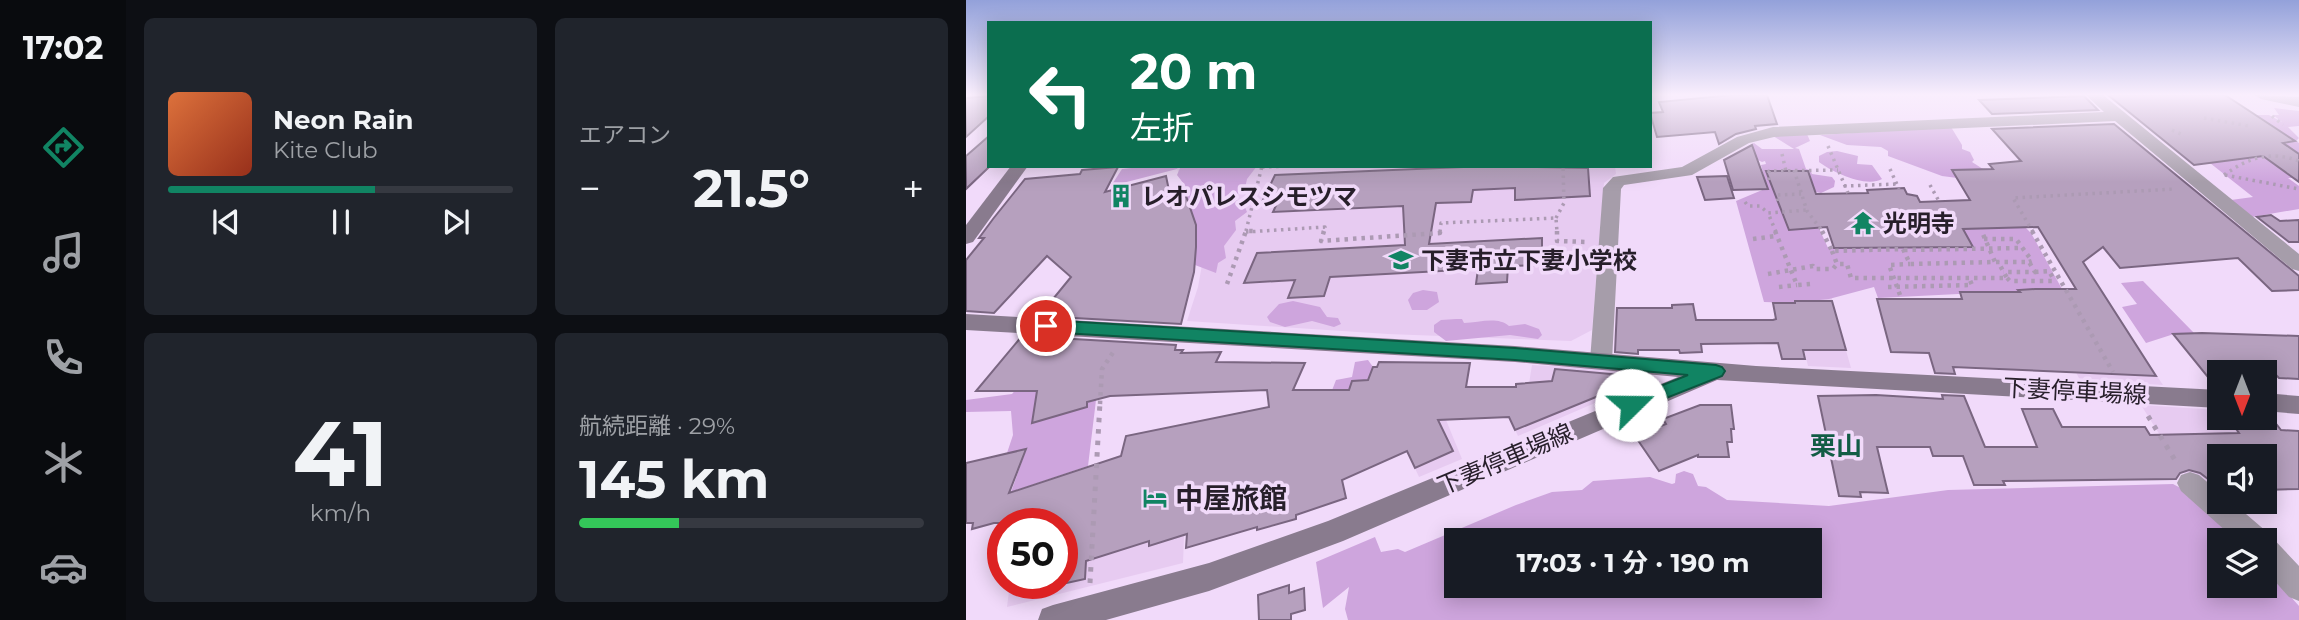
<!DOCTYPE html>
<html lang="ja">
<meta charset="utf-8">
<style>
:root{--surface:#171b24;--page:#20242c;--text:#f1f3f6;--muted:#9ea1a6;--line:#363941;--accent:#118463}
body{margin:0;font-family:Montserrat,"Noto Sans JP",sans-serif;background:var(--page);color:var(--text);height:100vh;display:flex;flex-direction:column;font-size:26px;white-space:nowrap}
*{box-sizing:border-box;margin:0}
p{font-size:23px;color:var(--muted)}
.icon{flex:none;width:38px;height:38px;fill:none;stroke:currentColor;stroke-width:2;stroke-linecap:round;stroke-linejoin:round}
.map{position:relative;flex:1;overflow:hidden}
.sheet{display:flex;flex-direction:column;gap:18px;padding:18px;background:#0d0f14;width:840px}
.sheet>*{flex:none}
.guide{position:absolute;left:21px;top:21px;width:665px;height:147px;border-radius:0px;box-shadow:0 4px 18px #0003;background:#0b6e4f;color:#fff;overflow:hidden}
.needle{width:46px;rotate:180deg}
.controls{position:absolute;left:1241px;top:360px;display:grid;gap:14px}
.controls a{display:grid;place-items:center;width:70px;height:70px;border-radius:0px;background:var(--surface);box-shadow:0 4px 18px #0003;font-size:35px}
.speed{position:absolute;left:21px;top:508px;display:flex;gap:14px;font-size:35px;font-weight:700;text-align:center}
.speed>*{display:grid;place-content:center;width:91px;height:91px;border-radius:50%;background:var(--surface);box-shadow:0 4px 18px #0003;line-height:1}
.speed .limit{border:10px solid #d22;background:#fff;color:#111}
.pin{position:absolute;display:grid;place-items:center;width:60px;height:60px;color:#fff;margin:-30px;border:4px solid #fff;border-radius:50%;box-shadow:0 2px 7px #0007}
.me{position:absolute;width:77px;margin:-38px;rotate:68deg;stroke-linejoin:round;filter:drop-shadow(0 0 5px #0008)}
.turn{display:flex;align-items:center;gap:24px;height:147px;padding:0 28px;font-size:32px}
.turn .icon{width:91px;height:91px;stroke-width:2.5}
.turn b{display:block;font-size:49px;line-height:60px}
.big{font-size:52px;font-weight:700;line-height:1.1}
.sheet .tile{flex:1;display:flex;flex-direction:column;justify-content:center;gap:10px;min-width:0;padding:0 24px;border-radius:10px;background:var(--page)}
.sheet .dial{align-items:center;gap:0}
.dial b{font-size:91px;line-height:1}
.song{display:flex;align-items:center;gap:21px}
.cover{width:84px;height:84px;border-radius:10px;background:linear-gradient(135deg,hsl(20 70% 55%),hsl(10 70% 35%))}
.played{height:7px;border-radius:4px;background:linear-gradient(90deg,var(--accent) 60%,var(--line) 60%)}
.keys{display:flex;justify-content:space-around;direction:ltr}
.heat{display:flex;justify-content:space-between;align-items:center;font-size:38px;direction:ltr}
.charge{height:10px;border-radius:5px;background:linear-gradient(90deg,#34c759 29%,var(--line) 0)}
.sheet .tiles{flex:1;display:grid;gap:18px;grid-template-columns:repeat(2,1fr)}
.trip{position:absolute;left:478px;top:528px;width:378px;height:70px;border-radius:0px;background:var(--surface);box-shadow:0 4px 18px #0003;font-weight:700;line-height:70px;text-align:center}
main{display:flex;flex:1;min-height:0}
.dock{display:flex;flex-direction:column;width:126px;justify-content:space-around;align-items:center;background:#090b0e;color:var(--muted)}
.dock .icon{width:49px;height:49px}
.dock .on{color:var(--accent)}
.dock b{font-size:32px;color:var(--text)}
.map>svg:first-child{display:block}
</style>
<main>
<nav class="dock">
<b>17:02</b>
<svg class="icon on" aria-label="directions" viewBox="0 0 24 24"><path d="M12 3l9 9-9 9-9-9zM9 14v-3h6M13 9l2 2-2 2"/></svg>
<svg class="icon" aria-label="music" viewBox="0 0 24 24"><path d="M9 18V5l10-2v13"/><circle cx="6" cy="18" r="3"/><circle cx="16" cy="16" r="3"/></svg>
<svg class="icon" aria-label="phone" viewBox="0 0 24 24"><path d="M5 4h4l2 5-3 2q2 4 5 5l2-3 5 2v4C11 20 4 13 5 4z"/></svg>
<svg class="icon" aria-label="climate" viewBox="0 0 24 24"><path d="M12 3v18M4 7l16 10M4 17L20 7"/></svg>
<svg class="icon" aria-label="car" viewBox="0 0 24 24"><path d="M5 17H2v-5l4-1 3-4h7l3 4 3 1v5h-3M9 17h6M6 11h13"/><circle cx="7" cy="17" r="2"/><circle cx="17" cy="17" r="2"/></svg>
</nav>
<section class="sheet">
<div class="tiles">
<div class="tile">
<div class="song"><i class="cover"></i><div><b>Neon Rain</b><p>Kite Club</p></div></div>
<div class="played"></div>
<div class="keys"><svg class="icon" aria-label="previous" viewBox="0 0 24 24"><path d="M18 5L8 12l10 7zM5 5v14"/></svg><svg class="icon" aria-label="pause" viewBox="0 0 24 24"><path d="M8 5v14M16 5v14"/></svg><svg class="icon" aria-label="next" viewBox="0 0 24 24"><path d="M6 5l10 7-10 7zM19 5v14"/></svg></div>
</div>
<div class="tile"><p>エアコン</p>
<div class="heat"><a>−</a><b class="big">21.5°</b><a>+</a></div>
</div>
<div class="tile dial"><b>41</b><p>km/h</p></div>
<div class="tile"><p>航続距離 · 29%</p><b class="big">145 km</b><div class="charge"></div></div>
</div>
</section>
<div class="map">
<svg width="1333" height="620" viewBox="0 0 1333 620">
<rect width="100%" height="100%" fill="#f1dafa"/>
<!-- built -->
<g fill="#e7cbf1">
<polygon points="213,166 649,166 650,174 638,183 626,330 605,341 422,334 221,321 232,287 241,237 211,169"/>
<polygon points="866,298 866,301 885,368 842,366 827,302"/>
<polygon points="1083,320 1137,345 1170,345 1197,385 1114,380"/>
<polygon points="566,365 674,371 678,382 552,436 543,417 562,390"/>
<polygon points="1175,405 1253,410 1253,418 1298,418 1299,413 1304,414 1333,454 1253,457 1253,500 1224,483"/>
<polygon points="432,420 480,420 496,459 453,477 430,427"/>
<polygon points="221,460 217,563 41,607 44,583 96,583 96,523 49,523 56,489 131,463"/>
</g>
<!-- green -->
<g fill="#cea5dd" fill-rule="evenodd">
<polygon points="1308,108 1333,111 1333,126 1322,127 1333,138 1330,141 1333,143 1333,178 1322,178 1333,186 1333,209 1286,217 1265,200 1287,197 1244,163 1269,160 1328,141 1307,127 1262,115 1303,115 1316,122 1307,115 1313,115"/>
<polygon points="985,127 996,145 996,149 1004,152 1008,160 1006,162 1020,171 999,179 976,176 922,156 922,151 915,147 881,145 854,135"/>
<polygon points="841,134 844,141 829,148 833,149 840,169 844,170 846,174 866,177 869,181 868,187 855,193 845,191 852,226 862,248 1007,247 997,229 1059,227 1065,233 1096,289 912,298 908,287 863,299 825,303 798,302 770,201 801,188 795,165 800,164 799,161 796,162 788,158 766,156 788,143 796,149 828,149 807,136"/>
<path d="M 871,151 L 892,156 L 891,164 L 906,165 L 916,179 C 900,188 866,172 853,162 L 853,156 L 861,152 Z"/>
<polygon points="184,166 213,166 211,169 145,186 156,169"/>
<polygon points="215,166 291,166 281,179 279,188 269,196 269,199 278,205 281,212 269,221 270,230 258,246 260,258 252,263 250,273 229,265 230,225 220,196 221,188 211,175"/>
<polygon points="1177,281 1228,333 1208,334 1180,343 1156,307 1171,304 1155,283"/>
<polygon points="457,290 471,292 473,302 461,310 446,310 442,300 447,293"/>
<polygon points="327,301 354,307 361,317 372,318 375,324 368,327 346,321 319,327 304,322 301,317 313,304"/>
<path d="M 490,319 L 496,319 L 498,323 C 513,323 531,316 543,326 L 559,324 L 573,329 L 576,335 L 572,339 L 544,335 L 480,341 L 468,332 L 468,325 L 475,320 Z"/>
<polygon points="402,360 407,367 402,380 387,381 383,392 365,393 370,380 386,377 389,362"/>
<polygon points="60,378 71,391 67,419 130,400 122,466 45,492 60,450 41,453 47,435 45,411 0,412 0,400 46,394"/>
<path d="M 718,471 L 727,474 L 732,486 L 740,487 L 761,500 L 863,506 L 982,490 L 1207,484 L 1224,493 L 1276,541 L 1253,541 L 1253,586 L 1298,586 L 1299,562 L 1307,577 L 1333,606 L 1333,620 L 382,620 L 379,609 L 383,587 L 357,608 L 350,562 L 409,537 L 415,552 L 432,549 L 439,552 L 550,505 L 586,492 L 616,490 L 627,481 L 684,477 L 706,484 L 709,483 L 710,474 ZM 490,541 L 844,541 L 844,586 L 490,586 Z"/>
</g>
<!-- building -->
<g fill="#b6a0be" stroke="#7a6681" stroke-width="2">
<polygon points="766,95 801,95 811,124 789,126 790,129 770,134 753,144 749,132 691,137 684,113 697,112 693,102"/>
<polygon points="1142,95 1259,95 1329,141 1317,143 1333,154 1333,182 1297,156 1228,165"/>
<polygon points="23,96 23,116 0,137 0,98"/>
<polygon points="1118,96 1132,110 1026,114 1013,100"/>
<polygon points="1148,124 1333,276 1333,290 1306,291 1272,258 1154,268 1137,247 1117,262 1190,376 987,367 989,374 969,373 963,353 925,352 911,299 996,299 994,292 1054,292 1052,290 1069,289 1110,289 1072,227 997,229 1007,247 868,248 861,227 823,230 800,171 842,171 850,194 902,193 901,190 938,188 941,194 951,196 954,202 1004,200 986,170 1027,169 1023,164 1055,161 1026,129"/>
<polygon points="23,136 23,167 0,189 0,156"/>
<polygon points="786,145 802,189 767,190 758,160"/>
<polygon points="521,166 622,168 624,196 549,200 549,188 507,190 505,202 470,203 463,244 576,238 576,265 542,266 541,282 510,284 512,269 364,277 358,296 322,298 329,280 278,283 291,253 439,245 437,206 307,212 313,199 297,200 309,175"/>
<polygon points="152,167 139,192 200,176 205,200 220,196 230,225 230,247 228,272 215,324 73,316 105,277 81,256 28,313 0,311 0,260 18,238 13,238 27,219 59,179 114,174 116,170"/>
<polygon points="761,176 768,198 739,200 731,177"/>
<polygon points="1305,215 1314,221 1333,220 1333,242 1323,242 1291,217"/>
<polygon points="829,301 866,301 880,350 837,350 839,359 816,359 812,343 735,344 736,352 714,353 713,350 672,350 672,354 649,352 651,308 706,308 706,305 727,304 730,320 807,320 810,319 807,303 829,303"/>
<polygon points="1236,333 1333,336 1333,379 1313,378 1308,373 1253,373 1253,387 1250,387 1207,334"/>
<polygon points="56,336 210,345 209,350 217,350 215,353 255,352 250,362 339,363 327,390 383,390 386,381 402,380 407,367 411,367 413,362 504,363 500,387 550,387 550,384 586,381 589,369 679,377 549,430 543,417 472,420 487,451 449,468 441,451 376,480 380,498 330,515 330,519 291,530 291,527 220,548 221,534 183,546 183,541 120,561 119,579 96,584 96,523 28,523 6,529 7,523 0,523 0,463 60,449 43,493 155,456 160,436 303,407 301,390 144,396 121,402 121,407 66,423 71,391 10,391"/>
<polygon points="910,395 977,399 976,395 998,396 1019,447 1071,447 1056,409 1087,409 1096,427 1179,427 1184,435 1273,433 1263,419 1307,420 1315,430 1333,431 1333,489 1298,490 1298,457 1253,457 1253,479 1242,479 1234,473 1223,470 1214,473 1210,479 1037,481 1039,485 1008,485 997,456 967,456 964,447 911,447 922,493 894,492 895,497 873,496 852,396"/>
<polygon points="734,405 765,405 768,429 765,429 766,442 761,442 763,457 732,457 732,455 693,471 669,436 700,424 697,419"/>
<polygon points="323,585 323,593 338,588 339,610 325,614 325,620 293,620 292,595"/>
</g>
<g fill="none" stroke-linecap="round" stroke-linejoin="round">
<!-- path-far2 -->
<g stroke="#ac9ab3" stroke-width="3.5" stroke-dasharray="2.5 4.5" stroke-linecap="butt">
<polyline points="1306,116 1317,125"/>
<polyline points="1238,118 1283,126"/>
<polyline points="1206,130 1217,135"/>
<polyline points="862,146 882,193"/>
<polyline points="816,154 820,171"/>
<polyline points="296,167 323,166"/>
<polyline points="924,169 933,189"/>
<polyline points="828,170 841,211 857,232"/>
<path d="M 1258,175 C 1282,158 1304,150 1333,161"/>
<polyline points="1259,175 1333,189"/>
<polyline points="803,180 803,171 872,170"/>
<polyline points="964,185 974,203"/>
<polyline points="878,186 931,184"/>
<polyline points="812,201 811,195 835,194"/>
<polyline points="779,202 782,206 794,206 802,213"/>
<polyline points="590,218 598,203 597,166"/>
<polyline points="280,231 296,166"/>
<polyline points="280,232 359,227 357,232"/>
<polyline points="474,232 475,223 590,218 591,232"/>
<polyline points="810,232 802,213 841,210"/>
<polyline points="1067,232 1047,198 1208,189"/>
</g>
<!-- path-far1 -->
<g stroke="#ac9ab3" stroke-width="4.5" stroke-dasharray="3.5 5" stroke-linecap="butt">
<polyline points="358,231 355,241 474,233 474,231"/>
<polyline points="591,231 591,241 622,242"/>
<polyline points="809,231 831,285 844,284"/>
<polyline points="856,231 866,251 937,249 944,264 1029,262 1016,232"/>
<polyline points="1066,231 1147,372"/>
<polyline points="787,239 810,236"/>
<polyline points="1018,239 1050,239 1066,261 1063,262"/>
<polyline points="938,250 1055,248"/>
<polyline points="866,251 871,264 881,264 885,278 1041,278 1032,262"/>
<polyline points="1030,262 1063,262 1069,272 1037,272"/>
<polyline points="1069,272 1083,271 1088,280"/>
<polyline points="802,274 847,266 849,269 867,269 871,264"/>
<polyline points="1041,278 1044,281 1088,281"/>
<polyline points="261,284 280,231 288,231"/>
<polyline points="813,287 831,285"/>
<polyline points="922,287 1006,285 1003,278"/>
<polyline points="934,295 923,265 944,264"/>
<polyline points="134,404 136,369 148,351"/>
</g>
<!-- path -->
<g stroke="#ac9ab3" stroke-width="5" stroke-dasharray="4.5 7" stroke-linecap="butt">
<polyline points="1182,416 1212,465"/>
<polyline points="124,583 134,402"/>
</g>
<!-- street -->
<g fill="#a69daa" fill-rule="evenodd">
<polygon points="1120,95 1137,95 1333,254 1333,271 1326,269 1149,121 808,137 783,143 726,175 658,185 655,189 646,361 643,367 635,369 627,367 624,361 637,188 647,177 716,167 771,137 807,127 1138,112"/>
<polygon points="1288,95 1333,97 1333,107 1295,99"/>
<polygon points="1224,472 1233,475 1253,492 1253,502 1266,502 1301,532 1333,566 1333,601 1323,597 1298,569 1298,541 1271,541 1215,491 1211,483 1215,475"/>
</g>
<!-- secondary -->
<g fill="#897b8e" fill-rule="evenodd">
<polygon points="45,166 62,166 7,242 0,244 0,225"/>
<polygon points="0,314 549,346 790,366 1253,390 1253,408 751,380 377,541 243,591 140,620 72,620 76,609 87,605 243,563 362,521 712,377 549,362 0,330"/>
<polygon points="1298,393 1333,396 1333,414 1298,411"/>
</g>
</g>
<!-- sky -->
<linearGradient id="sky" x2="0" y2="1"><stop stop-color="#93a1da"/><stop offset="0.52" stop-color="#f9eefd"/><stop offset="1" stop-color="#f9eefd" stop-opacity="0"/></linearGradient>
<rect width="1333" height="182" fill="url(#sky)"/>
<!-- route -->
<polygon fill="#118463" stroke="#0b5640" stroke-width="2" points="80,320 549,348 750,365 756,367 759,371 756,376 665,412 659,410 656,405 659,400 722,375 549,360 80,332 72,326"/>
<!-- icons -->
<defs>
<g id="building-bare" transform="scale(1.89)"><path d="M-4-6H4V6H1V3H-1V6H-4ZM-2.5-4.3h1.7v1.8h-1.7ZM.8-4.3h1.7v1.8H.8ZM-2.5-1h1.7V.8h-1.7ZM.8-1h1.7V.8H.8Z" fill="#118463" stroke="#f1dafa" stroke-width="2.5" paint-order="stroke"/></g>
<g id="temple-bare" transform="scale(1.89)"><path d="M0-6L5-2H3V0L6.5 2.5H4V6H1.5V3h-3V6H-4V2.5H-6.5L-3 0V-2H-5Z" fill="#118463" stroke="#f1dafa" stroke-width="2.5" paint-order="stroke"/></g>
<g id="school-bare" transform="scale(1.89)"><path d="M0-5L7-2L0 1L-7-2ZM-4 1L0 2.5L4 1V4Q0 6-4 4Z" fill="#118463" stroke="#f1dafa" stroke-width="2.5" paint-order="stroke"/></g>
<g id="hotel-bare" transform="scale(1.89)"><path d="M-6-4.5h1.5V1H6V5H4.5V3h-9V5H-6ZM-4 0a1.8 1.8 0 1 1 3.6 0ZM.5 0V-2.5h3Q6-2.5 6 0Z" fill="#118463" stroke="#f1dafa" stroke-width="2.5" paint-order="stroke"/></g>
</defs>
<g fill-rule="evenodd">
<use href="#building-bare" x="155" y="196"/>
<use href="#temple-bare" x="897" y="223"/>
<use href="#school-bare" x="435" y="260"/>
<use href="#hotel-bare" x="189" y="498"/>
</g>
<g text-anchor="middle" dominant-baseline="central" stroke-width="7" stroke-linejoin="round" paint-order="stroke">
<!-- poi labels -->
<g font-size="24" font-weight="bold" fill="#271f2a" stroke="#f1dafa" text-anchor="start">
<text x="175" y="196">レオパレスシモツマ</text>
<text x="917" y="223">光明寺</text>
<text x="455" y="260">下妻市立下妻小学校</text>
</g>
<!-- street labels -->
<g font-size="24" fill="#271f2a" stroke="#f1dafa">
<text transform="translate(1109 391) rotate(3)">下妻停車場線</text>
<text transform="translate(539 459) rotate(-23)">下妻停車場線</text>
</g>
<!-- neighbourhood labels -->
<g font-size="26" font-weight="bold" fill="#125c45" stroke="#f1dafa">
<text x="870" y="446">栗山</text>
</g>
<!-- near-poi labels -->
<g font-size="28" font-weight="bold" fill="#271f2a" stroke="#f1dafa" text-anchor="start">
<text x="209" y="498">中屋旅館</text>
</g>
</g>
</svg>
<div class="controls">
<a><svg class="needle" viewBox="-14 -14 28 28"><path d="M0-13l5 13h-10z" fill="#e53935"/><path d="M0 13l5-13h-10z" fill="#9ea1a6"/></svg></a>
<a><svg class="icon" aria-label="sound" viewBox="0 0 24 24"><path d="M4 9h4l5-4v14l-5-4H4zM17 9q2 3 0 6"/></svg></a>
<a><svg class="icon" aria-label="layers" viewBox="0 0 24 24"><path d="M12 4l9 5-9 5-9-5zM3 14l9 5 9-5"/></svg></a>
</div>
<div class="speed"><div class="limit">50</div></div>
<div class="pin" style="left:80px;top:326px;background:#d93025"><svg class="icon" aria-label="arrive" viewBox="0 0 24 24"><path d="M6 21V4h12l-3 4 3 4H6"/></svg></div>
<svg class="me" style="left:665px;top:405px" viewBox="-20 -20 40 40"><circle r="19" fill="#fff"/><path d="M0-13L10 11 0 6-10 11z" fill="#118463"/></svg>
<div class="trip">17:03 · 1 分 · 190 m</div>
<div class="guide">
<div class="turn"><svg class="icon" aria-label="left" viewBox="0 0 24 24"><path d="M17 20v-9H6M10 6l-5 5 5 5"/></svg><div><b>20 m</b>左折</div></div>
</div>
</div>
</main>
